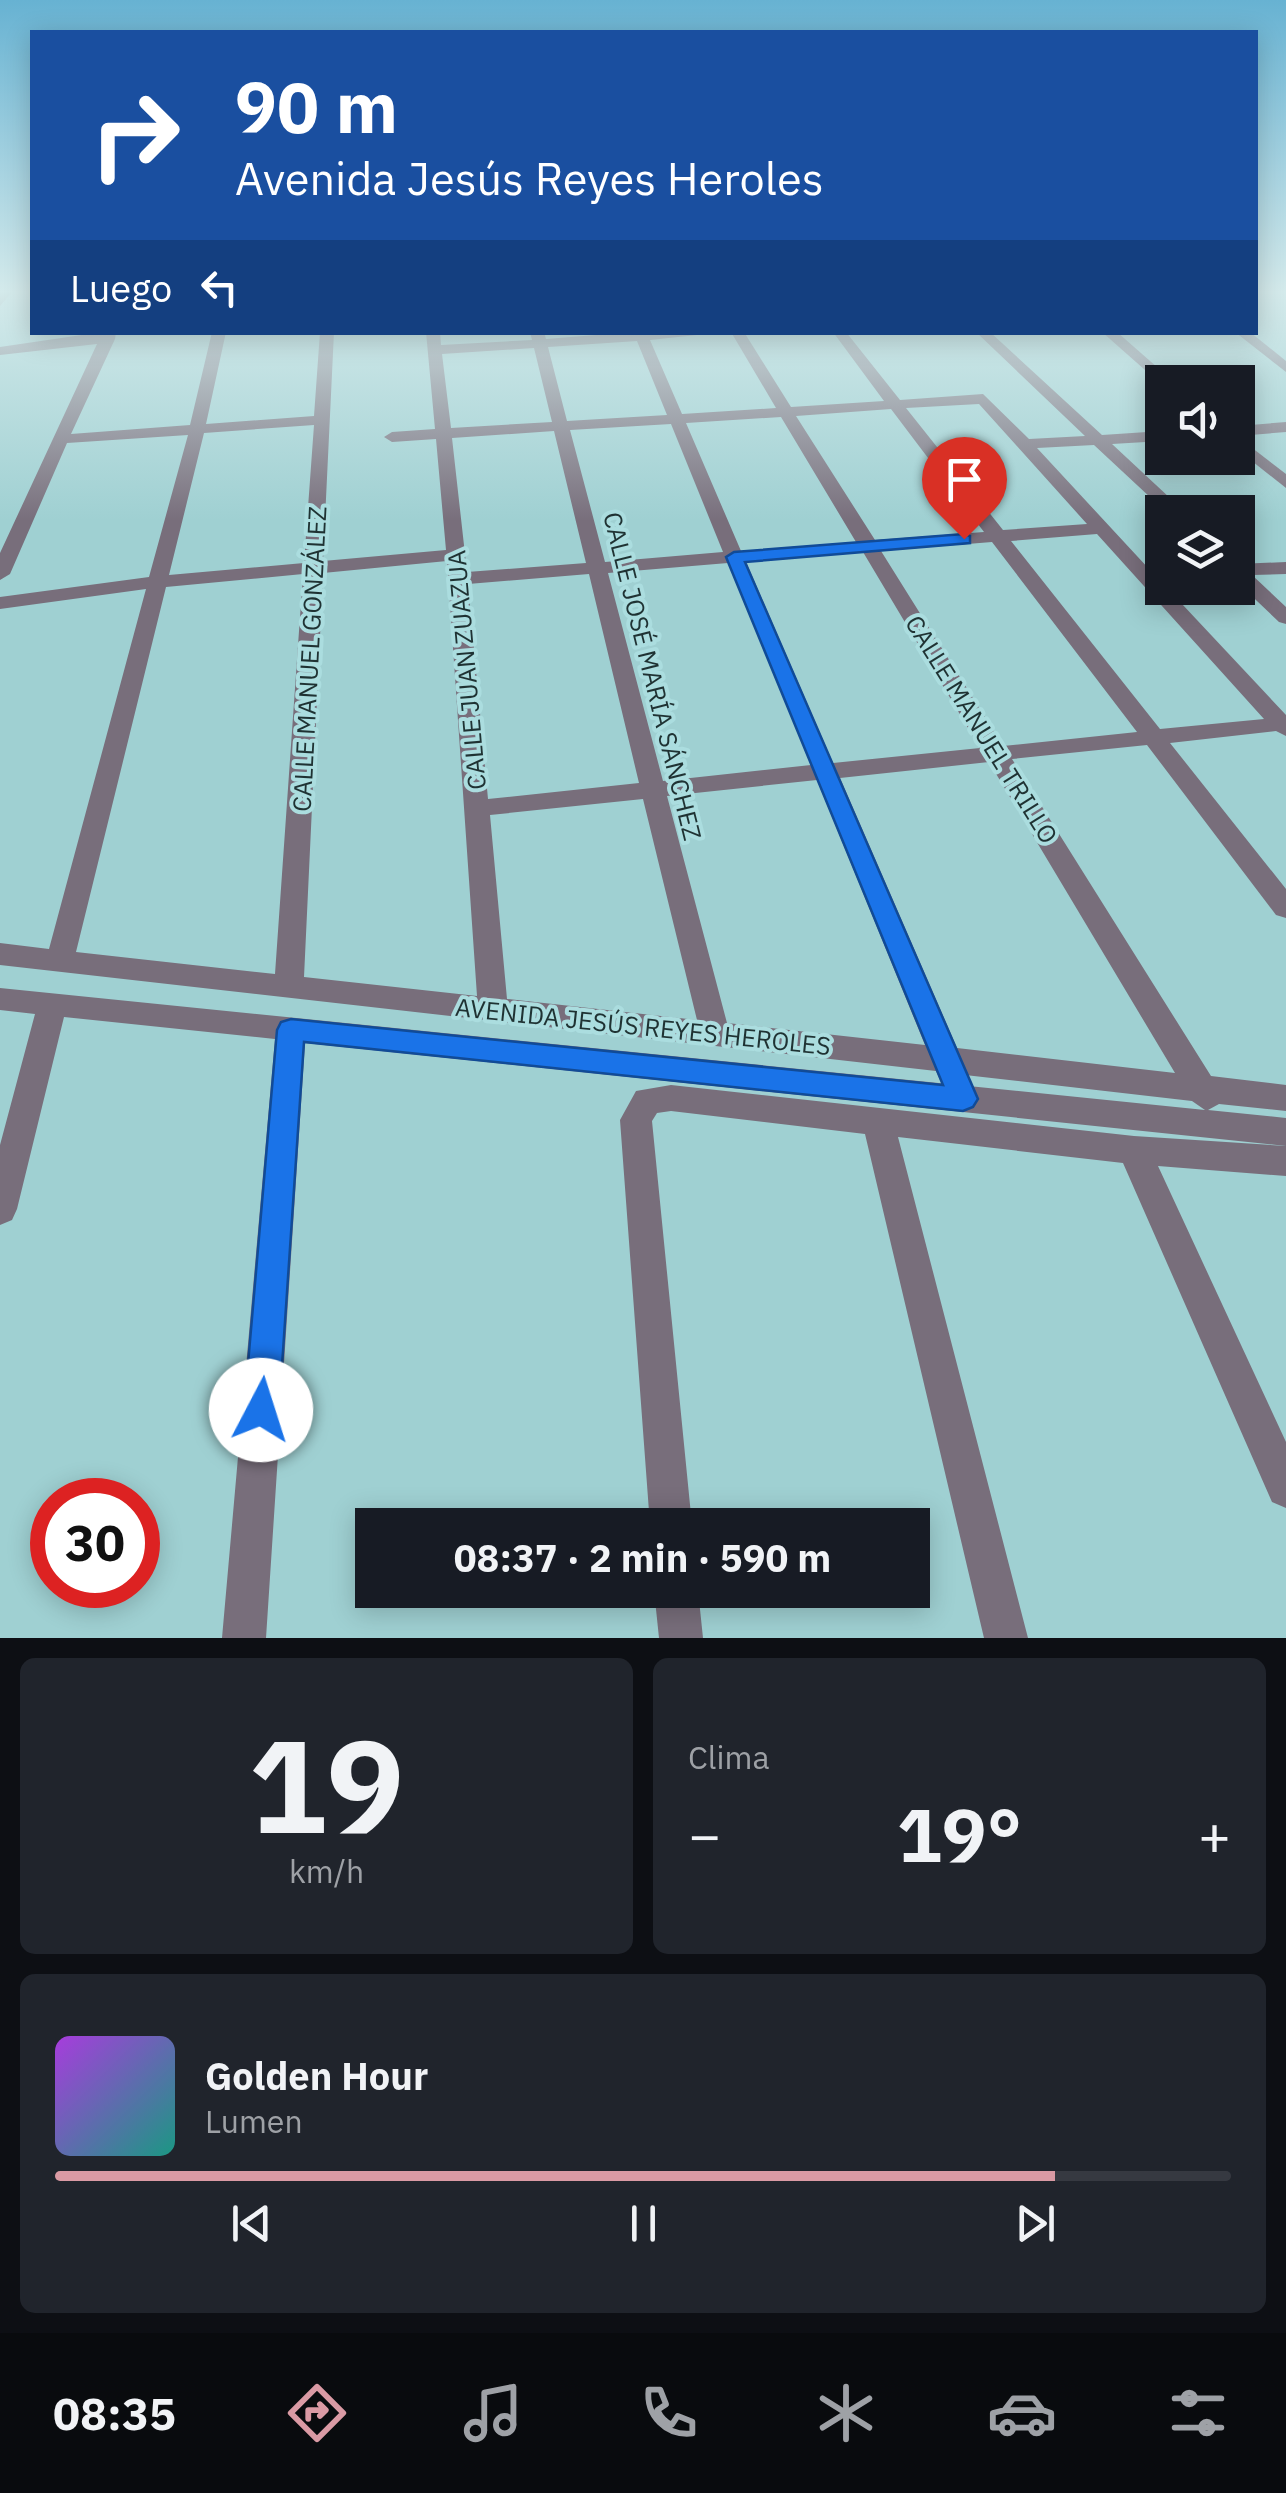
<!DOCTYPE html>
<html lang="es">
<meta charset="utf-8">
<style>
:root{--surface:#171b24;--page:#20242c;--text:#f1f3f6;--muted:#9ea1a6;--line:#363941;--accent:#da9aa4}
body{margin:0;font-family:"IBM Plex Sans",sans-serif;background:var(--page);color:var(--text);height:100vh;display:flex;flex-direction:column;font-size:38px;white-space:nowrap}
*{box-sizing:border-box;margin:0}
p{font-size:32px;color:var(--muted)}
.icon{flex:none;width:55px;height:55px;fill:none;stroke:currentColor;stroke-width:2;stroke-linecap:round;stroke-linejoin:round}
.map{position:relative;height:1638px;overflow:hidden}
.sheet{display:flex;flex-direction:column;gap:20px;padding:20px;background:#0d0f14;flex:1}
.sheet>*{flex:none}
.banner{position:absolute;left:30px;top:30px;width:1228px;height:305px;border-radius:0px;box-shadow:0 5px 25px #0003;background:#1a4fa0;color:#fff;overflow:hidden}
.controls{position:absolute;left:1145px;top:365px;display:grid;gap:20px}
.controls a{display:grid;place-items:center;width:110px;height:110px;border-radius:0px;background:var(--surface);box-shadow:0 5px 25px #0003;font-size:50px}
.speed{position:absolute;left:30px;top:1478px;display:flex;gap:20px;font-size:50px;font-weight:700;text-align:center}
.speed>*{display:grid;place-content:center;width:130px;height:130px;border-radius:50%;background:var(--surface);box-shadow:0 5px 25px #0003;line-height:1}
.speed .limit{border:15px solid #d22;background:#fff;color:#111}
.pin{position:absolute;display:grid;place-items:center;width:85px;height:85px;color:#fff;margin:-102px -42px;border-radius:50% 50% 50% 0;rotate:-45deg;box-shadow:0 0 10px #0007}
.pin .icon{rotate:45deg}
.me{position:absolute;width:110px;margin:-55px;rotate:5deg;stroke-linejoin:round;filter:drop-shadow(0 0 8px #0008)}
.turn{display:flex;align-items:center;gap:35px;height:210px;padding:0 40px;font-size:45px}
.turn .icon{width:130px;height:130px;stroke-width:2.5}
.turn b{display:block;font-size:70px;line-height:85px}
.then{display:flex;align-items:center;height:95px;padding:0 40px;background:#0003;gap:20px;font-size:38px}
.big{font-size:75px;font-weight:700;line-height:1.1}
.sheet .card{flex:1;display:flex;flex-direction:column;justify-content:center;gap:15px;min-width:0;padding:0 35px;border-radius:15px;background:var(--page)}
.sheet .dial{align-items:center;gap:0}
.dial b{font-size:130px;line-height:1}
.song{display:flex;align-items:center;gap:30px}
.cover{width:120px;height:120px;border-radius:15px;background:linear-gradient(135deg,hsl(280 70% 55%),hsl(170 70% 35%))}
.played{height:10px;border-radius:5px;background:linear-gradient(90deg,var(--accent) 85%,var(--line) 85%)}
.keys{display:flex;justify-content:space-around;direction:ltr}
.heat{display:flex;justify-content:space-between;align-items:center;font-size:55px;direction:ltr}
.sheet .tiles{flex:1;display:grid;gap:20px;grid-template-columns:1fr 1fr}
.card:last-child{grid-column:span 2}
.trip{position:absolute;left:355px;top:1508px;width:575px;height:100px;border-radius:0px;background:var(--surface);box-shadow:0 5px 25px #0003;font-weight:700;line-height:100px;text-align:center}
.dock{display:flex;height:160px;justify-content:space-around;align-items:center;background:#090b0e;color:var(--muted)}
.dock .icon{width:70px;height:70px}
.dock .current{color:var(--accent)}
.dock b{font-size:45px;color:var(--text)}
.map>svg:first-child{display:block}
</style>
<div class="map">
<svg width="1286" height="1638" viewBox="0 0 1286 1638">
<rect width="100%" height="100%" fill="#9fd0d2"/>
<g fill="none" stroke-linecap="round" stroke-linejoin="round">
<!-- minor -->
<g fill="#786e7b" fill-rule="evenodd">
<polygon points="0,292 12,292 0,306"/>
<path d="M 102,332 L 116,332 L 115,339 L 71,434 L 190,425 L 212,332 L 226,332 L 206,424 L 314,416 L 320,332 L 334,332 L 323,561 L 446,550 L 436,439 L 392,442 L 384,437 L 392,432 L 435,429 L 426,332 L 440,332 L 441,345 L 532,340 L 530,332 L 544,332 L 546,339 L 633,332 L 725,332 L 650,340 L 682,414 L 776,408 L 731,332 L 744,332 L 791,407 L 884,401 L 833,332 L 846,332 L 900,400 L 983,394 L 1029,439 L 1085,436 L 976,332 L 990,332 L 1102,435 L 1162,431 L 1162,441 L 1112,444 L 1185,512 L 1166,512 L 1094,445 L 1037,448 L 1162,583 L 1162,588 L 1167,588 L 1286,715 L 1286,736 L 1276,731 L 1170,743 L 1286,889 L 1286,918 L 1276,915 L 1147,745 L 1012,759 L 1211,1076 L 1286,1085 L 1286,1111 L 1219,1104 L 1208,1110 L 1286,1118 L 1286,1146 L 305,1043 L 266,1638 L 222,1638 L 275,1039 L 64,1017 L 17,1209 L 12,1220 L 0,1225 L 0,1145 L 35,1014 L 0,1010 L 0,988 L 1205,1110 L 1192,1101 L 965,1075 L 951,1084 L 940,1080 L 936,1071 L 0,965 L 0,943 L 49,949 L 146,589 L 0,609 L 0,597 L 149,577 L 188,435 L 67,443 L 10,574 L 0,580 L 0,553 L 97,344 L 0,355 L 0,347 ZM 637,341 L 667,415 L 567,421 L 548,347 ZM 534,348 L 552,422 L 451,428 L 442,354 ZM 979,404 L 1087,524 L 1003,530 L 906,408 ZM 891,409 L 984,532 L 875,540 L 796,416 ZM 781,417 L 856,542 L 741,551 L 686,423 ZM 671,424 L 723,552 L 605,562 L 570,430 ZM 314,425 L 304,563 L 169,575 L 204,433 ZM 554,431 L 586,563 L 467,572 L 452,438 ZM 1097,534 L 1264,719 L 1160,729 L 1011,541 ZM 992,542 L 1137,732 L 1003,746 L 881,551 ZM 863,552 L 980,748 L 833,763 L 746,562 ZM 447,561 L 477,996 L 304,977 L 323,573 ZM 728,563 L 811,765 L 663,781 L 608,573 ZM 303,574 L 275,974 L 76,952 L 166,587 ZM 589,574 L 639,783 L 488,799 L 468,584 ZM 989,762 L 1175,1073 L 957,1048 L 840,778 ZM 817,780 L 925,1045 L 727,1023 L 667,796 ZM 643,799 L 697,1020 L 507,999 L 490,815 Z"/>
<polygon points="1102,332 1117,332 1174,382 1162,385"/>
<polygon points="1235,332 1250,332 1286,361 1286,372"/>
<polygon points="1286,422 1286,432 1238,436 1238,426"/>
<polygon points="1238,437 1286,474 1286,488 1238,450"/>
<polygon points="1286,562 1286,574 1252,575 1286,607 1286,624 1279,622 1238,583 1238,564"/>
<polygon points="671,1085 1134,1136 1286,1146 1286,1176 1158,1166 1286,1442 1286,1508 1272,1502 1123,1163 898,1137 1028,1638 984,1638 865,1134 671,1111 657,1113 652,1121 692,1525 650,1525 620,1120 636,1091"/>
<polygon points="654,1590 698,1590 703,1638 659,1638"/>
</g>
</g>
<!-- sky -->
<linearGradient id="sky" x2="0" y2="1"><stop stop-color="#67b2d2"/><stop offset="0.56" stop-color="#d4eaeb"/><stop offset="1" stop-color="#d4eaeb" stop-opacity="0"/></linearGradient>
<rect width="1286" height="521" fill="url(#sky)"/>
<!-- route -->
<polygon fill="#1a73e8" stroke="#114b97" stroke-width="2.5" points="964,534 970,536 970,543 745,562 978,1099 973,1107 963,1111 304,1042 279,1410 274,1422 261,1427 249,1422 244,1410 277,1030 281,1022 291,1019 943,1085 726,557 734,552"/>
<g text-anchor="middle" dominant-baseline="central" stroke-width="8" stroke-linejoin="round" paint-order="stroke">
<!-- street labels -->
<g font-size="25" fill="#1f3233" stroke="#abdddf">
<text transform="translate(309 659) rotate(-87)">CALLE MANUEL GONZÁLEZ</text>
<text transform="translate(466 670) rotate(-95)">CALLE JUAN ZUAZUA</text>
<text transform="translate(653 676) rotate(76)">CALLE JOSÉ MARÍA SÁNCHEZ</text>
<text transform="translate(982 729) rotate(58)">CALLE MANUEL TRILLO</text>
<text transform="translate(643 1026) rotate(6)">AVENIDA JESÚS REYES HEROLES</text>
</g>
</g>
</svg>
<div class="controls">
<a><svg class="icon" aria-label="sound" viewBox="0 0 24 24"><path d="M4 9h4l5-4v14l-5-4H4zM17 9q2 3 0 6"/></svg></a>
<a><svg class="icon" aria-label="layers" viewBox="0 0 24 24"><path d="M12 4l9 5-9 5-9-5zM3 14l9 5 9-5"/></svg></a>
</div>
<div class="speed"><div class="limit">30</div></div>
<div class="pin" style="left:964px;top:539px;background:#d93025"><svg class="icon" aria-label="arrive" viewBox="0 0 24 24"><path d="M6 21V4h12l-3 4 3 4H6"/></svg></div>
<svg class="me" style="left:261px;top:1410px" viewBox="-20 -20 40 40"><circle r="19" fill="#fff"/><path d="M0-13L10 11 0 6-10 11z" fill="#1a73e8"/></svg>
<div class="trip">08:37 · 2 min · 590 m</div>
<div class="banner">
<div class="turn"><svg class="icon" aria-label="right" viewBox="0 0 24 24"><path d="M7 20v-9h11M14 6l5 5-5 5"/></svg><div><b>90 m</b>Avenida Jesús Reyes Heroles</div></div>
<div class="then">Luego<svg class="icon" aria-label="left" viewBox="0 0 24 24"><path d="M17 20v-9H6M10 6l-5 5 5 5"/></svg></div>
</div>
</div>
<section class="sheet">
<div class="tiles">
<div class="card dial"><b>19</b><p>km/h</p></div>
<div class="card"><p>Clima</p>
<div class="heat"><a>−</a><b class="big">19°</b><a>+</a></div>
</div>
<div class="card">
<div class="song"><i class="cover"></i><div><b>Golden Hour</b><p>Lumen</p></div></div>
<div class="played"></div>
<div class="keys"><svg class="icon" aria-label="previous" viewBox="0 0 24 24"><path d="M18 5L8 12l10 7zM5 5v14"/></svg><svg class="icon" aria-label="pause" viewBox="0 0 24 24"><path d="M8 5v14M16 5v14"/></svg><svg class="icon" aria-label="next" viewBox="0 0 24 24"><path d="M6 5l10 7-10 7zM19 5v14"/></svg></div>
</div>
</div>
</section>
<nav class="dock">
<b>08:35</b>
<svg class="icon current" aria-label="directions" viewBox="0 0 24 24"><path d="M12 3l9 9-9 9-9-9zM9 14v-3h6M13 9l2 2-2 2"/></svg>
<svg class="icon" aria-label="music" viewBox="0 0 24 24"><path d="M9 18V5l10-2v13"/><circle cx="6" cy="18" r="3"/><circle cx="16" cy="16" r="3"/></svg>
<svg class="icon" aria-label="phone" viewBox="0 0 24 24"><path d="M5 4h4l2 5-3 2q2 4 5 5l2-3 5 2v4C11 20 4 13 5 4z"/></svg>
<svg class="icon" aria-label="climate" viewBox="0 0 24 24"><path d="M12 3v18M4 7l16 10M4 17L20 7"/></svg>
<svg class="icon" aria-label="car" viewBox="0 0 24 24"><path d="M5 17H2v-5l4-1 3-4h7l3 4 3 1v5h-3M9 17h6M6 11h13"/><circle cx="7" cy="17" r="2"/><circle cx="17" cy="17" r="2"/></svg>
<svg class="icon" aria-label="filters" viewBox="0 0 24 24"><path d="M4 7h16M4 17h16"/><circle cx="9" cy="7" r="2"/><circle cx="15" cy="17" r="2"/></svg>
</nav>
